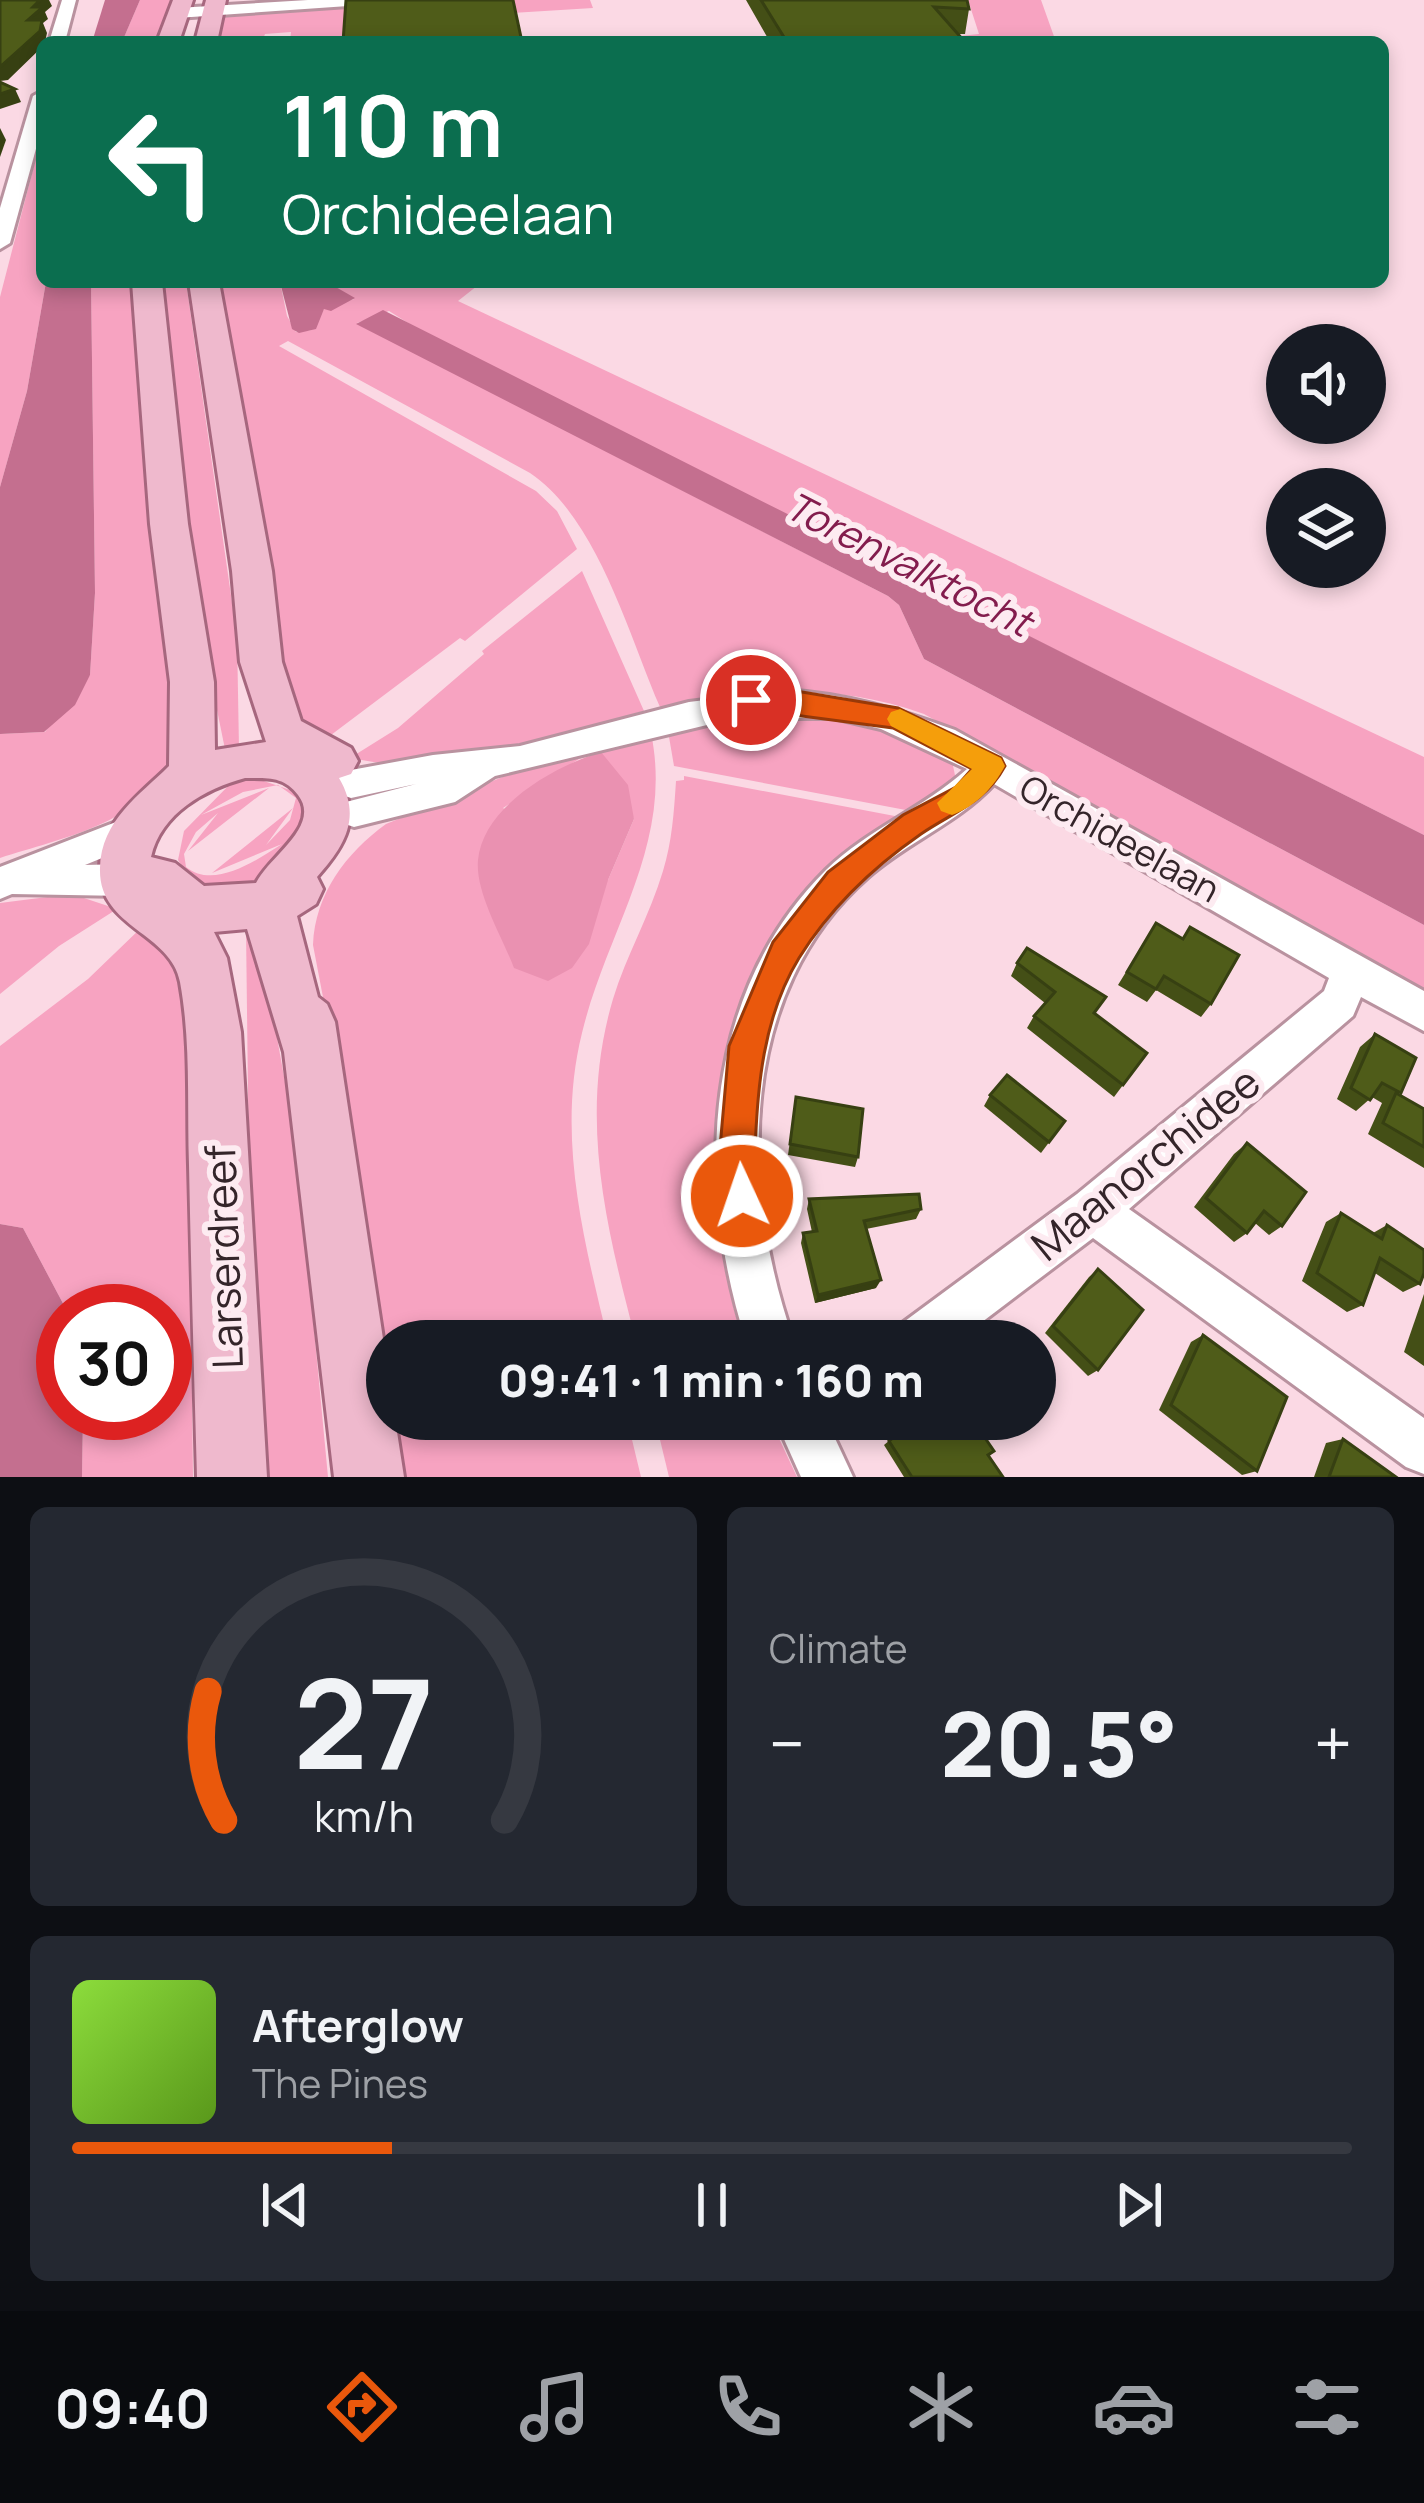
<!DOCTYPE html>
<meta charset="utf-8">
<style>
:root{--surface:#171b24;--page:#242831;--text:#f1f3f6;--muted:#9ea1a6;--line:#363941;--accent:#ea580c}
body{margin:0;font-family:Manrope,sans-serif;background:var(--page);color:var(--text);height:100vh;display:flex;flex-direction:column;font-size:45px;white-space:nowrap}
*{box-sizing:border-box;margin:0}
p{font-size:39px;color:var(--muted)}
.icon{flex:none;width:66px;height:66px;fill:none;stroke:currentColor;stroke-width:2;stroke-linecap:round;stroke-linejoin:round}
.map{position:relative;height:1477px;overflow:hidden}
.panel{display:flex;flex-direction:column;gap:30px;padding:30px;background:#0d0f14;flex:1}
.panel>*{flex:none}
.top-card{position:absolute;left:36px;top:36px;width:1353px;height:252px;border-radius:18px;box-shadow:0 6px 18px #0003;background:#0b6e4f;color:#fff;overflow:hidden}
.controls{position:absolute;left:1266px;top:324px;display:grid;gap:24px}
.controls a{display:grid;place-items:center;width:120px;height:120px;border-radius:50%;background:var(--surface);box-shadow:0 6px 18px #0003;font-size:60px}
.speed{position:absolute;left:36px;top:1284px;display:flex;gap:24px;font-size:60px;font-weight:700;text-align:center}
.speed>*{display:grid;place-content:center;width:156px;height:156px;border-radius:50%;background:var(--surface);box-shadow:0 6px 18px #0003;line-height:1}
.speed .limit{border:18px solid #d22;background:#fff;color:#111}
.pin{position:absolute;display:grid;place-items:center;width:102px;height:102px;color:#fff;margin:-51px;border:6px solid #fff;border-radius:50%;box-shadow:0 3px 12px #0007}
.me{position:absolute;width:132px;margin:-66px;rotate:357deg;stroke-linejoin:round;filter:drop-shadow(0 0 9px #0008)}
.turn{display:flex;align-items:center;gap:42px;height:252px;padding:0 48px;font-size:54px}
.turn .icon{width:156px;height:156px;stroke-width:2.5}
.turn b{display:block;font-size:84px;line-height:102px}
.big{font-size:90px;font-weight:800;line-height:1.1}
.panel .card{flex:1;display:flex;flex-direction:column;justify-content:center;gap:18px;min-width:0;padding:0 42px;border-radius:18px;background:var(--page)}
.panel .dial{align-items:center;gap:0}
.dial svg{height:312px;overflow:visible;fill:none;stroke:var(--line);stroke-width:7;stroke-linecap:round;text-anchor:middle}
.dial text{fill:var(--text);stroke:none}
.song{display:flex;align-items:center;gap:36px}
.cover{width:144px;height:144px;border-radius:18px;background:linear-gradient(135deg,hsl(90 70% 55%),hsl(90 70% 35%))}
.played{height:12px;border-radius:6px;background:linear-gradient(90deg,var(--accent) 25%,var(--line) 25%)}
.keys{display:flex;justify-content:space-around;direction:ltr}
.heat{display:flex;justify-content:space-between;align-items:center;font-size:66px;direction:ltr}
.panel .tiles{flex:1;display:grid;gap:30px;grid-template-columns:1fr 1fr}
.card:last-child{grid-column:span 2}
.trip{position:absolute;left:366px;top:1320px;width:690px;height:120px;border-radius:60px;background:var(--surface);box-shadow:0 6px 18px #0003;font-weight:800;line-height:120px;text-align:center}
.dock{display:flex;height:192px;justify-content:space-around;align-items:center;background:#090b0e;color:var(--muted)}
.dock .icon{width:84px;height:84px}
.dock .on{color:var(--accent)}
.dock b{font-size:54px;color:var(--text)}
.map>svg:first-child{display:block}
</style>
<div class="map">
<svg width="1424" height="1477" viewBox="0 0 1424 1477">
<rect width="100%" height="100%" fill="#fbd9e4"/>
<!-- green -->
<g fill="#f7a3c1" fill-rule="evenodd">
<polygon points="140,0 171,0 155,42 122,42"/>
<polygon points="422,0 590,0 593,8 348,23 345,42 290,42 291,32 265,34 262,42 213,42 219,19 242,11"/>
<polygon points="968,0 1041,0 1056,42 951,37 979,34"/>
<polygon points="36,158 42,158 42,282 46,282 27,391 0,487 0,297"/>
<path d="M 91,282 L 137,282 L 180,738 C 158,821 71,835 0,858 L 0,734 L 45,732 L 90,675 L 95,593 Z"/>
<polygon points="164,282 186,282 237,637 239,749 226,754 199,622"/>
<path d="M 220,282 L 280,282 L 287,316 L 296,332 L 312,330 L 324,309 L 354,299 L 327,282 L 482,282 L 458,301 L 1424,757 L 1424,835 L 416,328 L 389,311 L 357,323 L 888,596 L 899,605 L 924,659 L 1424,925 L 1424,993 L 924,714 C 836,683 749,687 660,707 C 628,633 597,518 530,473 L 288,341 L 279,346 L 536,491 L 557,511 L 577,549 L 465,641 L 460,638 L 327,738 L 292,715 Z"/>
<polygon points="582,571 644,711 531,742 397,766 350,758 398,728 484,654 482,651"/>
<polygon points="789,711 874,723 951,756 957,785 911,811 674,766 668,731 720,715"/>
<path d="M 651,733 C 674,844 607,929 582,1033 C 556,1137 584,1240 608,1341 L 387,1341 L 387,1419 L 627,1419 L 641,1477 L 392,1477 L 350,1138 L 313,945 C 315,894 346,853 386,824 L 542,761 ZM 601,753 L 634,819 L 608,880 L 503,808 L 579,759 Z"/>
<path d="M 684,776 L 900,817 L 808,897 L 719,1200 L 733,1306 L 743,1341 L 636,1341 C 606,1226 578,1117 613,999 C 626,956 650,915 663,871 C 672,842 674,812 676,781 L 684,780 Z"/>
<path d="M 255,778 L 296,792 L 305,821 L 290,846 L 252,887 C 220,887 196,890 178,860 L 184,831 L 234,780 ZM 278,785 L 296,798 L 290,820 L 266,845 L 293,808 L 212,873 L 282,844 C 257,860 214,890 186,867 L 184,854 L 196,832 L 218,813 L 188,851 L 269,788 L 201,815 L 243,792 Z"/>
<polygon points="55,896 81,897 117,909 59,946 0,994 0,903"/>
<polygon points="257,926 297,1149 328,1477 266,1477 249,1175 246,928"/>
<polygon points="142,927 184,967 187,994 193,1477 82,1477 83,1413 165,1413 165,1311 67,1311 23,1228 0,1224 0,1046 88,979"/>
<polygon points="655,1419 770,1419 797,1477 669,1477"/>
</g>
<!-- forest -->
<path fill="#ea91b1" d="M 601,752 L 628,785 L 634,819 L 608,880 L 589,944 L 572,968 L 548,981 L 514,968 C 503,938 475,893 478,860 C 483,806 555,766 601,752 Z"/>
<!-- water -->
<g fill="#c46f8f">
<polygon points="105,0 140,0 122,42 92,42"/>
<polygon points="46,282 91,282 95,593 90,675 75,705 44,732 0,734 0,487 27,391"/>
<polygon points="280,282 327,282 355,298 331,311 324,309 316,329 299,333 292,329"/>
<polygon points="383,310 1424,835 1424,925 924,659 899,605 888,596 356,324"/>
<polygon points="0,1224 23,1228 67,1311 63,1311 63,1413 83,1413 82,1477 0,1477"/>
</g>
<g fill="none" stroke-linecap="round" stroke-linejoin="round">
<!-- minor casing -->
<g stroke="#b9929f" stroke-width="6">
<g id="minor">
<polygon points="62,0 76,0 65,42 49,42"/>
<polygon points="308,0 384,0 377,4 177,18 169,13 177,8"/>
<polygon points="42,91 42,127 10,243 0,249 0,208 33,96"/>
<path d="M 785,690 C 846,694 898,709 955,730 L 1424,991 L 1424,1031 L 1361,997 L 1353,1016 L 1129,1209 L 1424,1418 L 1424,1474 L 1406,1467 L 1093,1238 L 957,1341 L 894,1341 L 901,1324 L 1077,1194 L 1324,991 L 1329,978 L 994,784 C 958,823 907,842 868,877 C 736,993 740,1188 794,1341 L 746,1341 C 695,1183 702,993 826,870 C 868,829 924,808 967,769 L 881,729 L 834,718 L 736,718 L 495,776 L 455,802 L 354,827 L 342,823 L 337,813 L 342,803 L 416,784 L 351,798 L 339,794 L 334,784 L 339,774 L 351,770 L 433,755 L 520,746 L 689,702 Z"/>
<polygon points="134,815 146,820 152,830 146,840 85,865 125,864 138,869 143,880 138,891 125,896 12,894 0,899 0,867"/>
<polygon points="775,1419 826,1419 853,1477 801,1477"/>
</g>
</g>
<!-- major casing -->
<g stroke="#a6677e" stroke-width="6">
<g id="major">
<polygon points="173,0 193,0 179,42 157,42"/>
<polygon points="206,0 226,0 217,42 195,42"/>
<path d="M 132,282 L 162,282 L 188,524 L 214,682 L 215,750 L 266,742 L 240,662 L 232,571 L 189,282 L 219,282 L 272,571 L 282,662 L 301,721 L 351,748 L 358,761 L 351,774 L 339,778 C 362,817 345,846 317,877 L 323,889 L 316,904 L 297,916 L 318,997 L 327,1004 L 335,1022 L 387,1365 L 387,1419 L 395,1419 L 404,1477 L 334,1477 L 284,1052 L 247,929 L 214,932 L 227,958 L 241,1032 L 267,1477 L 197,1477 C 194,1373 191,1269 189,1165 C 187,1104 191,1042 180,982 C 171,932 98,928 100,868 C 101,820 140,795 169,766 L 170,682 L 150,524 ZM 245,778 C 267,778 284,776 298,795 C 322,826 269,856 256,883 L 204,886 L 175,863 L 151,857 C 161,813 205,789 245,778 Z"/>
</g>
</g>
<!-- minor -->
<use href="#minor" fill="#fff" fill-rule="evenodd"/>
<!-- major -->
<use href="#major" fill="#efb9cd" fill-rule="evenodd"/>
</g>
<!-- wall -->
<g fill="#444f16">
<polygon points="746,0 967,0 969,9 965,34 958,34 965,42 770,42"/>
<polygon points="1156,923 1182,938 1190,927 1211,1004 1201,1017 1156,990 1147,1002 1118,985"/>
<polygon points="1017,963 1095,1014 1147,1053 1114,1097 1027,1028 1034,1016 1045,1003 1011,976"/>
<polygon points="1375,1034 1399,1095 1424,1109 1424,1168 1368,1134 1382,1103 1372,1097 1356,1111 1337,1099 1360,1047"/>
<polygon points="990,1095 1065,1121 1041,1153 984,1106"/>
<polygon points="796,1097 858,1157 855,1167 788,1155"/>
<polygon points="1247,1143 1282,1226 1269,1235 1255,1223 1247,1233 1234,1242 1194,1207 1234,1154"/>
<polygon points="809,1199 921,1209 916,1219 866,1229 876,1288 815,1303 801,1243 803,1233 812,1232 807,1209"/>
<polygon points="1341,1213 1373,1233 1387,1225 1420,1284 1403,1292 1375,1273 1363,1305 1347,1312 1302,1281 1326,1222"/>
<polygon points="1098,1269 1098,1370 1088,1376 1045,1333 1089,1277"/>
<polygon points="1424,1294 1424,1366 1404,1352"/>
<polygon points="1203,1335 1257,1471 1242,1475 1159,1410 1191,1342"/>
<polygon points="915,1419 988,1455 1003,1477 904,1477 884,1445"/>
<polygon points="1343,1439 1396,1477 1314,1477 1326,1443"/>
</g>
<!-- shaded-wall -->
<g fill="#374012">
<polygon points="37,0 49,0 52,6 45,12 48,19 43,23 47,33 45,42 42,42 42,47 8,80 0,81 0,67"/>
<polygon points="15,89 21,102 0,109 0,94"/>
<polygon points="0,128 6,140 0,157"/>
<polygon points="881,1280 876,1288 815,1303 818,1295"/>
</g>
<!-- building -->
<g fill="#4f5c19" stroke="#374012" stroke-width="3">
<polygon points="0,0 40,0 33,7 43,7 28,20 42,20 40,31 0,67"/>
<polygon points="346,0 513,0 522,42 343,42"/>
<polygon points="761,0 967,0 969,9 934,7 965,42 787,42"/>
<polygon points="0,82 15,89 0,94"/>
<polygon points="1156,923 1183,939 1190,927 1239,955 1211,1004 1164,976 1156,989 1127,972"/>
<polygon points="1027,948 1106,997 1094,1013 1147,1053 1123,1085 1034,1016 1055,992 1017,963"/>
<polygon points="1375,1034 1416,1058 1401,1093 1382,1083 1370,1100 1351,1088"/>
<polygon points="1007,1075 1065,1121 1049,1142 990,1095"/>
<polygon points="1396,1093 1424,1109 1424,1147 1383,1123"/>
<polygon points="796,1097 863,1109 858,1157 790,1144"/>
<polygon points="1247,1143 1306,1192 1282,1226 1264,1211 1247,1233 1206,1198"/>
<polygon points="919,1194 921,1209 864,1221 881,1280 818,1295 803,1233 817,1231 809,1199"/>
<polygon points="1341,1213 1382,1239 1387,1225 1424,1250 1424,1273 1420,1284 1380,1258 1363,1305 1317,1273"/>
<polygon points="1098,1269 1143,1310 1098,1370 1053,1326"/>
<polygon points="1203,1335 1287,1397 1257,1471 1171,1405"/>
<polygon points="915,1419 972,1419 994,1451 988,1455 1003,1477 912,1477 889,1441"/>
<polygon points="1343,1439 1396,1477 1329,1477"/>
</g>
<!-- route -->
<path fill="#ea580c" stroke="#983908" stroke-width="3" d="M 751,690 L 790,690 L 898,708 L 1001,758 L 1005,766 C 985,803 953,812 921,834 C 872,868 830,908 799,958 C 763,1017 757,1088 755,1154 C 755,1174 762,1190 755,1208 L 742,1214 L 729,1208 L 719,1159 L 729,1046 L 773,942 L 828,872 L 903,815 L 956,787 L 972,769 L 893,728 L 742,708 L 738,700 L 742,693 Z"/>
<!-- slow -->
<path fill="#f59e0b" d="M 900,709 L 1001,758 L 1005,766 C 993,788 976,806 952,815 L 941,811 L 937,803 L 972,769 L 891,726 L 887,719 L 891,712 Z"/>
<g text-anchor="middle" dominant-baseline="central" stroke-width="12" stroke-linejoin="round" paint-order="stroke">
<!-- street labels -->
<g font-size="36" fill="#34252a" stroke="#fdebf1">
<text transform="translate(1120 838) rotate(29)">Orchideelaan</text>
</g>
<!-- water labels -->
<g font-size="39" font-style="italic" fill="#831c4d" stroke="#fdebf1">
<text transform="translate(909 563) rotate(27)">Torenvalktocht</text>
</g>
<!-- near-street labels -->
<g font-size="42" fill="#34252a" stroke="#fdebf1">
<text transform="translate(1145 1163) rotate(-39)">Maanorchidee</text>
<text transform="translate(223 1257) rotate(-92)">Larserdreef</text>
</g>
</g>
</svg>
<div class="controls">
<a><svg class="icon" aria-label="sound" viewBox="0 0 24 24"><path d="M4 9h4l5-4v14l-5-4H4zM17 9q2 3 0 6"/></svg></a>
<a><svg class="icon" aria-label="layers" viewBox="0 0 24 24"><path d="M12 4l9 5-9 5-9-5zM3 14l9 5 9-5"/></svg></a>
</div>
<div class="speed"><div class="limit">30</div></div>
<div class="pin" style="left:751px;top:700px;background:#d93025"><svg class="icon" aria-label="arrive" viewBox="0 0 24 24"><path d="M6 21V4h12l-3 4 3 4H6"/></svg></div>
<svg class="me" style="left:742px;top:1196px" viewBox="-20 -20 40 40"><circle r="17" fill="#ea580c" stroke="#fff" stroke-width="3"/><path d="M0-11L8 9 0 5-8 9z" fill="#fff"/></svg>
<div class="trip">09:41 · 1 min · 160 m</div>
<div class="top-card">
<div class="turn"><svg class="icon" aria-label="left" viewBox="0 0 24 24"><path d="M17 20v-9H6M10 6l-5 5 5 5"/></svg><div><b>110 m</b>Orchideelaan</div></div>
</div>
</div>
<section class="panel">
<div class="tiles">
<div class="card dial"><svg viewBox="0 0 100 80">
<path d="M14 69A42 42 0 1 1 86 69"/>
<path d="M14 69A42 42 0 0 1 10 36" stroke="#ea580c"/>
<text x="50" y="56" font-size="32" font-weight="700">27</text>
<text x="50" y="72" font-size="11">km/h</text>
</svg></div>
<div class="card"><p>Climate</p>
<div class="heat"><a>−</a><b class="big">20.5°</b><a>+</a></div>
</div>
<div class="card">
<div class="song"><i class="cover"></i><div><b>Afterglow</b><p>The Pines</p></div></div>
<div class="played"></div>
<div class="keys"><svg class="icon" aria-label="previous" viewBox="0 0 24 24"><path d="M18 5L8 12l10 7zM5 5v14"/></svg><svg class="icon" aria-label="pause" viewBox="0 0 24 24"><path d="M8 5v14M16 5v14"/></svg><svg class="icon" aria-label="next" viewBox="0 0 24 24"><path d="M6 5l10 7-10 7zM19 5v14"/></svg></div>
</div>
</div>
</section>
<nav class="dock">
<b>09:40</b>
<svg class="icon on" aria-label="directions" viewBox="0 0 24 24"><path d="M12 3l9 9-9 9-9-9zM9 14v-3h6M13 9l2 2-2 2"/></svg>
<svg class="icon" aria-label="music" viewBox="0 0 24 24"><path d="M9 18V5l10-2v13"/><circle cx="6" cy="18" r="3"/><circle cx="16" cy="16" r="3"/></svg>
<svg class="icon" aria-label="phone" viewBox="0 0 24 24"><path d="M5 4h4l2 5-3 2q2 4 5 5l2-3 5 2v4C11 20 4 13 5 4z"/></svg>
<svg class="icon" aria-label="climate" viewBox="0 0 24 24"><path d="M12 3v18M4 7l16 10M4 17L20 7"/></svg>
<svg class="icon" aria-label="car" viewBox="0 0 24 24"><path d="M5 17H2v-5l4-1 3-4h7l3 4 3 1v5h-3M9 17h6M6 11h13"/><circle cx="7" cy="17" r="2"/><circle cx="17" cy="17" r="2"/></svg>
<svg class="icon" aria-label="filters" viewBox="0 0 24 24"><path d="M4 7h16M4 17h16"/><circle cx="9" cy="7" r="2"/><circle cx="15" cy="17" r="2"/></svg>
</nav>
